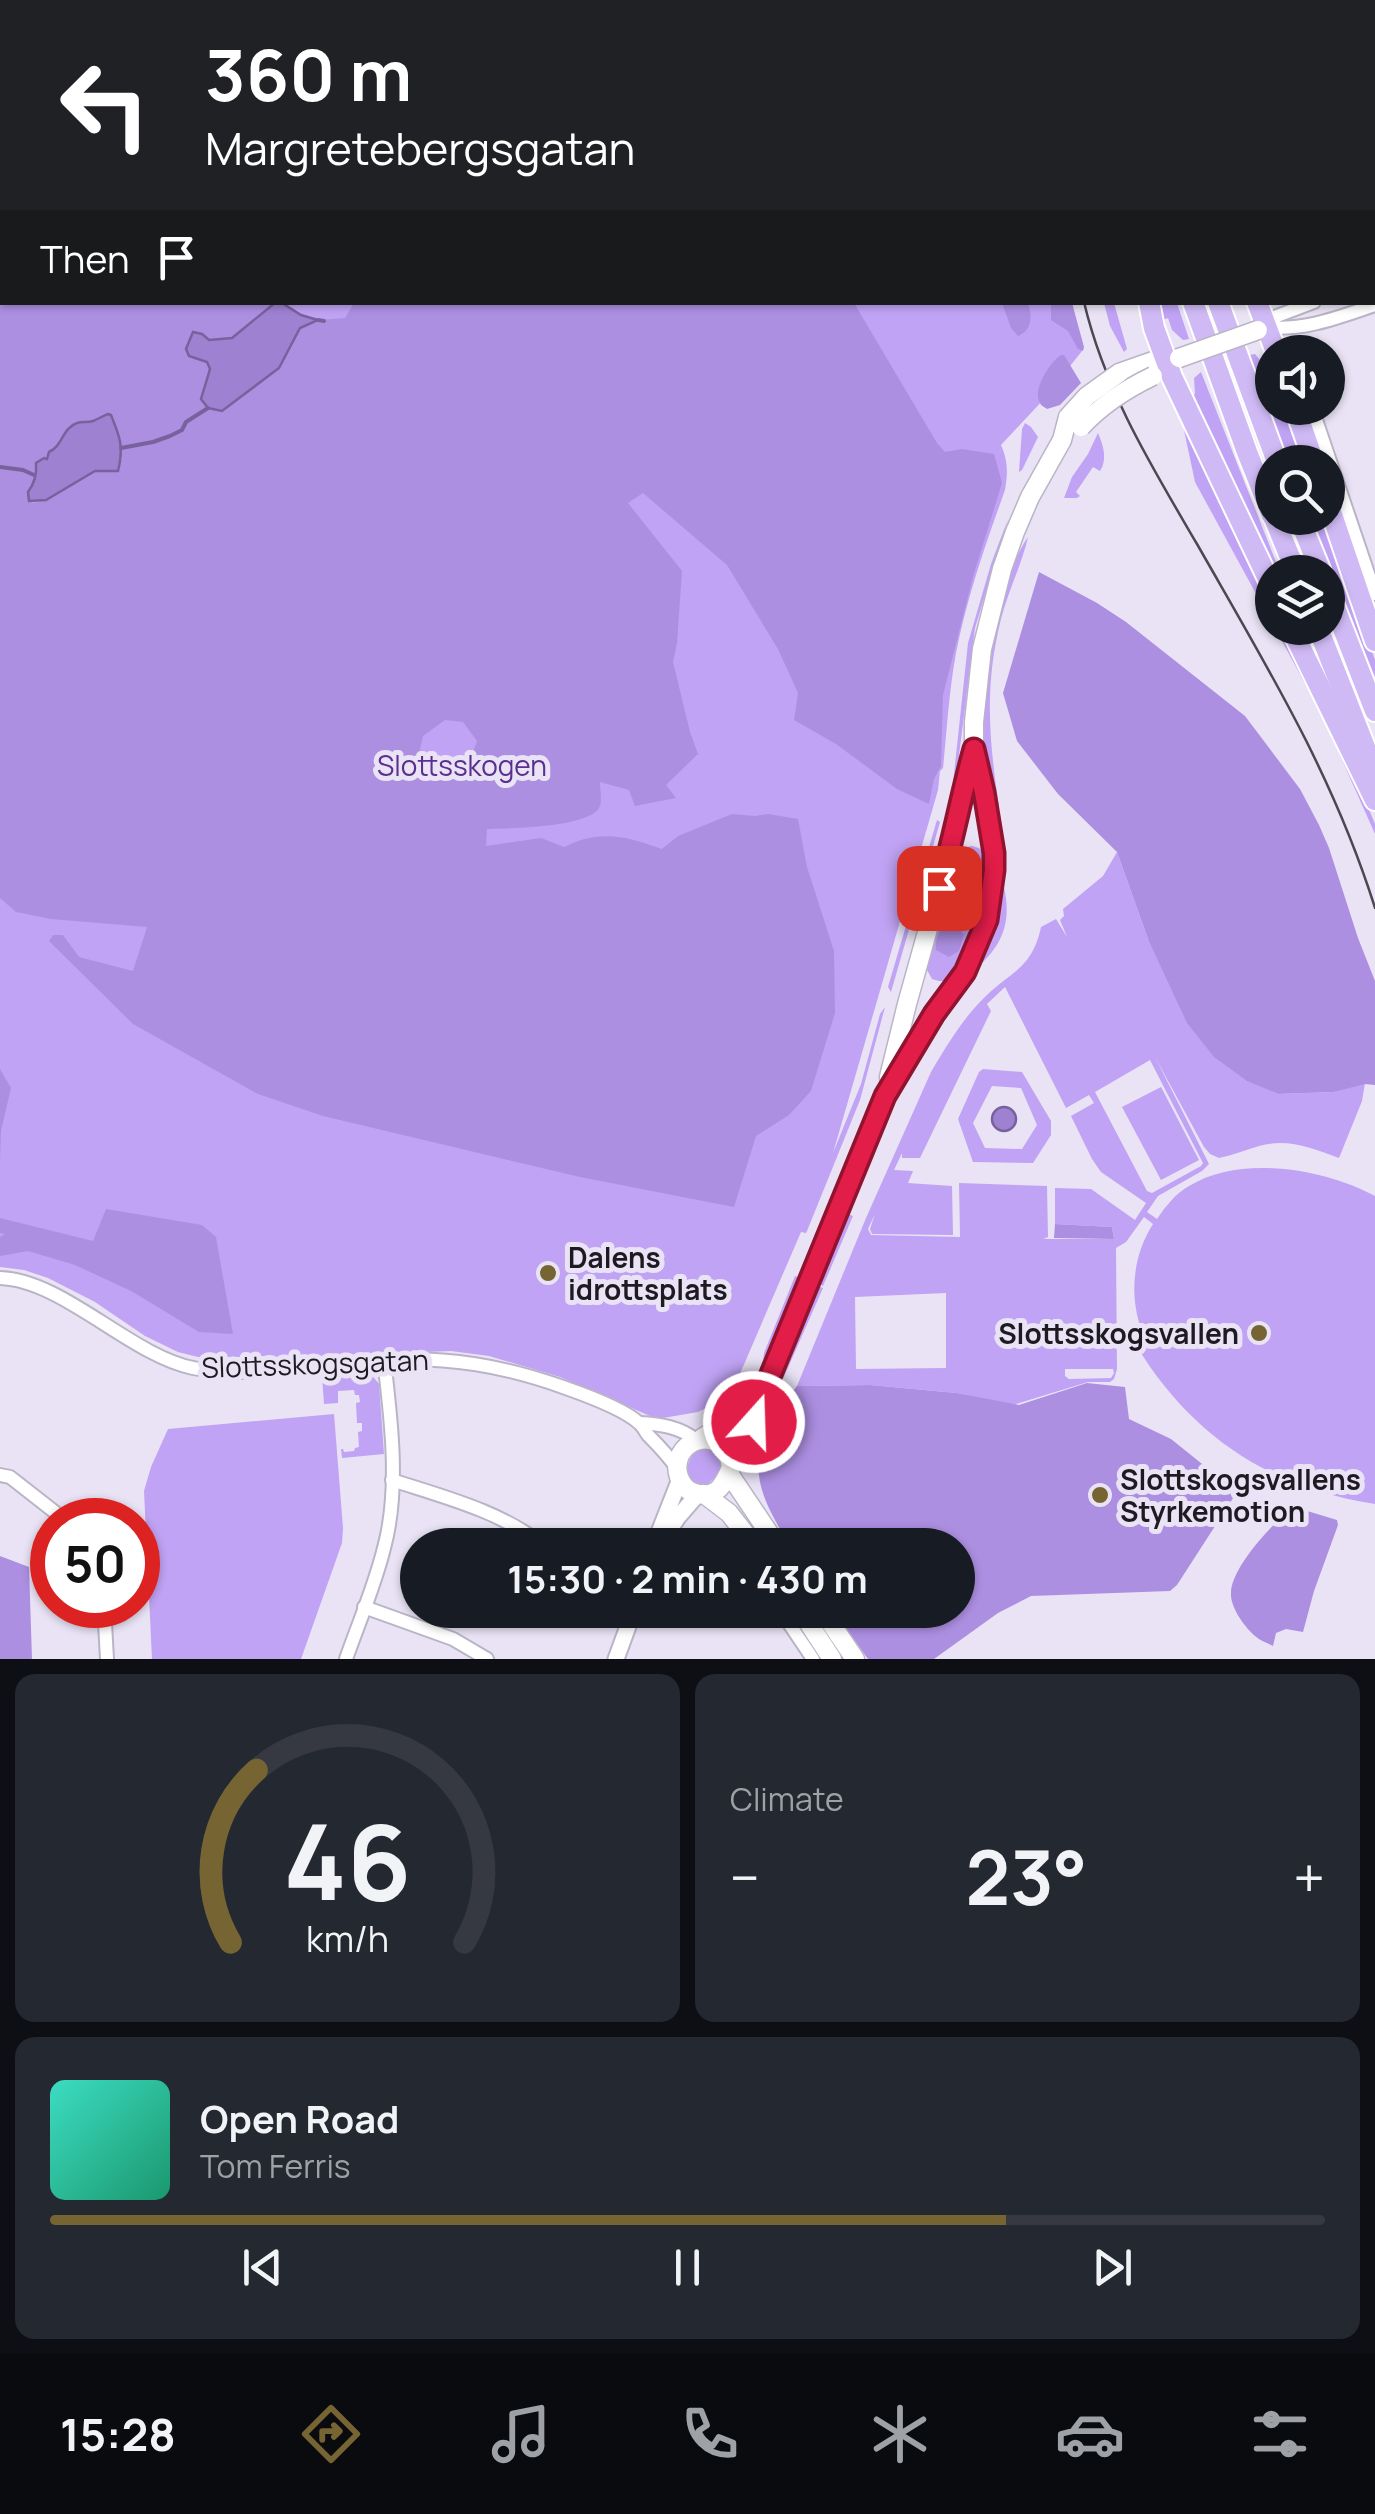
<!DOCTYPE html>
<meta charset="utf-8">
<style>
:root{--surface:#171b24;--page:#242831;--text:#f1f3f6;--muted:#9ea1a6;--line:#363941;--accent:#766533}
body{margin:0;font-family:Manrope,sans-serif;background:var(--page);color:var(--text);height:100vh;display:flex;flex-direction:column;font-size:38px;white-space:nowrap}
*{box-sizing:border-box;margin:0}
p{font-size:32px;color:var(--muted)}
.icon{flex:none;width:55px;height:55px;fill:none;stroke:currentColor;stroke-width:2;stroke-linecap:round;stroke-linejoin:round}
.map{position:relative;height:1659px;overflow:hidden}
.details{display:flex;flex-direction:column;gap:15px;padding:15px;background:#0d0f14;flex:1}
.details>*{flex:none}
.top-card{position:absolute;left:0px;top:0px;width:1375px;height:305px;box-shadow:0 2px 8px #0004;background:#202124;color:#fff;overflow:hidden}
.controls{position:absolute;left:1255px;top:335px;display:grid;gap:20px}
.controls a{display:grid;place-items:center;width:90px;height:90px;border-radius:50%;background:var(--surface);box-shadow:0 2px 8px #0004;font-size:50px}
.speed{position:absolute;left:30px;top:1498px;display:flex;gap:20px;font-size:50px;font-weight:700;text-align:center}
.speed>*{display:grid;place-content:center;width:130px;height:130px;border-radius:50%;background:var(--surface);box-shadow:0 2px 8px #0004;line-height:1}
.speed .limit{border:15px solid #d22;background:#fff;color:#111}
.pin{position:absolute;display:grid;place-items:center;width:85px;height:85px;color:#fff;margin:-42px;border-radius:20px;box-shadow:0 5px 15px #0006}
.me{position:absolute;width:110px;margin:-55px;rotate:20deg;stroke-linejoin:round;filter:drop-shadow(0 0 8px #0008)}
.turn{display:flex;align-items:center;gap:35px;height:210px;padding:0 40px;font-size:45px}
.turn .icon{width:130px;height:130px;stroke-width:2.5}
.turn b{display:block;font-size:70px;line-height:85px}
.then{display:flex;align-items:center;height:95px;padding:0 40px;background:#0003;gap:20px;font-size:38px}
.big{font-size:75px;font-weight:700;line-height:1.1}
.details .card{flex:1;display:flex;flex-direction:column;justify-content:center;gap:15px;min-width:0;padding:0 35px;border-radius:20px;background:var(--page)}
.details .dial{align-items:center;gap:0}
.dial svg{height:260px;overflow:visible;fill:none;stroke:var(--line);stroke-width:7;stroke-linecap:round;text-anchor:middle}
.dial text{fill:var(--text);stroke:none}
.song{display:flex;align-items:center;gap:30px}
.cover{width:120px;height:120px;border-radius:15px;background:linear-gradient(135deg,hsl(170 70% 55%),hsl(160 70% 35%))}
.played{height:10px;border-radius:5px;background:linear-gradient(90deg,var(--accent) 75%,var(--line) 75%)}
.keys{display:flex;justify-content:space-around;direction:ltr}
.heat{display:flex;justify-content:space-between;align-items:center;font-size:55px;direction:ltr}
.details .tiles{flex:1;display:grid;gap:15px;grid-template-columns:1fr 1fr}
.card:last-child{grid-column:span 2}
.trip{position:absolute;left:400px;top:1528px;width:575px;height:100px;border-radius:50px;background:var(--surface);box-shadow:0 2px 8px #0004;font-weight:700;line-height:100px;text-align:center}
.menu{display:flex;height:160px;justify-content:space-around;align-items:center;background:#090b0e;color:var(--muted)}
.menu .icon{width:70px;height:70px}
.menu .on{color:var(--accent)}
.menu b{font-size:45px;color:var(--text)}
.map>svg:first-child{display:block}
</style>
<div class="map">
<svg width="1375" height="1659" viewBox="0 0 1375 1659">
<rect width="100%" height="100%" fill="#e9e3f5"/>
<!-- green -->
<g fill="#c0a3f4" fill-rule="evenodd">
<path d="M 0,0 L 1028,0 L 1029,2 L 2,2 L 2,302 L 1072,302 L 1082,351 L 1044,399 L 1001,445 C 1008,461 1008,473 1005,490 C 986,543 967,597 956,653 C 949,691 947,729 943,768 L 940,771 L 938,790 L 833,1153 L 861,1084 L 880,1014 L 885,1007 L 860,1100 L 807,1231 L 806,1233 L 801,1232 L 739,1376 L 731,1390 L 718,1399 L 718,1402 L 698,1412 L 657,1419 L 560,1377 L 489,1356 L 451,1351 L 292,1357 L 198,1357 L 178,1352 L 145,1336 L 95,1302 L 48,1278 L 24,1270 L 0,1267 Z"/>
<polygon points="1104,303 1114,303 1127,349 1124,352 1110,326"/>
<polygon points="1156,303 1177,303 1189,339 1183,340 1172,330 1168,318 1160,321"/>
<polygon points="1255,354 1268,370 1272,370 1272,408 1287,408 1306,462 1289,462 1249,355"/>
<polygon points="1201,372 1280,572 1273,572 1191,397 1195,394 1194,378"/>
<polygon points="1181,416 1272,602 1272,623 1195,482"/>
<polygon points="1025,423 1031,427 1038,437 1022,470 1019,472 1022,429"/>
<path d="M 1098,433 C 1103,445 1108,459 1100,471 L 1093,467 L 1076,492 L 1080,496 L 1077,498 L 1064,498 L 1072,477 L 1088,454 Z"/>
<polygon points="1311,518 1325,518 1375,660 1375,678"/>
<polygon points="1008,519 975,628 953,803 951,802 968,643 991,564"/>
<path d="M 1028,537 C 1022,564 1008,591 1001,619 C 984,687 989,739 999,807 L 996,810 C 969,746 989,594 1028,537 Z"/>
<polygon points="1275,628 1285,628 1354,773 1375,824 1375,834 1323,717"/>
<polygon points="937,820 940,822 891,992 888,987"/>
<path d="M 972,846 L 979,848 L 986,855 L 987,873 L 978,925 L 953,977 C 946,982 940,982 932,979 L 926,968 L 957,855 L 963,848 Z"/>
<path d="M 1117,852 L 1148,939 L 1279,1094 L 1334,1092 L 1365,1083 L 1362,1101 L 1339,1158 C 1312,1148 1287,1138 1259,1146 C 1245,1150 1233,1155 1219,1158 L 1210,1154 L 1204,1147 L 1155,1057 L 1209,1164 L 1202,1171 L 1158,1196 L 1147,1212 L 1157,1219 C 1165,1207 1176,1193 1189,1186 C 1241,1154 1324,1169 1375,1196 L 1375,1504 C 1270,1488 1191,1436 1136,1345 L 1146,1340 C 1128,1304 1131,1258 1153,1224 L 1144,1217 L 1126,1242 L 1116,1248 L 1117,1369 L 1114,1379 L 1110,1382 L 1088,1382 L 1013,1405 L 957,1393 L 870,1385 L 797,1386 L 866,1218 L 931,1072 C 946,1047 961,1021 982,1000 C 1009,972 1032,970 1041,927 L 1056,919 L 1067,937 L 1060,920 L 1064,916 L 1063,909 L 1103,876 ZM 1005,987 L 1066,1108 L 1089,1095 L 1094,1103 L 1071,1116 L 1092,1159 L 1101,1172 L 1146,1203 L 1135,1220 L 1091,1189 L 1055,1188 L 1055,1224 L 1112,1227 L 1114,1239 L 1043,1239 L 1048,1237 L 1047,1186 L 959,1183 L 960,1237 L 871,1235 L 868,1229 L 875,1214 L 870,1229 L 872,1234 L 953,1235 L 952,1186 L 908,1183 L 913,1171 L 894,1170 L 902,1153 L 902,1158 L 920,1158 L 989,1015 L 991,1011 L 987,1004 ZM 1150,1060 L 1203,1163 L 1201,1166 L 1152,1193 L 1147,1191 L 1095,1092 ZM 946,1293 L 946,1368 L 856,1369 L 855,1297 ZM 1065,1369 L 1113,1369 L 1114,1373 L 1111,1378 L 1069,1379 L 1065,1376 Z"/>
<path d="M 1003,883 C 1012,918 1005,942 979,966 L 977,965 L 994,926 L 1001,884 Z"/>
<path d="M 983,1069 L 1022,1072 L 1051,1121 L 1051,1135 L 1033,1163 L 973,1162 L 958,1119 L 979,1072 ZM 992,1086 L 1021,1088 L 1037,1125 L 1022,1149 L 985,1148 L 973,1123 Z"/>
<polygon points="1161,1087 1199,1160 1161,1180 1122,1107"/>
<polygon points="848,1214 853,1216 823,1286 819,1284"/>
<polygon points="795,1276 801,1278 763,1361 764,1353"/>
<polygon points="818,1286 823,1288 783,1379 781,1376 785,1367"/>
<polygon points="370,1373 379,1384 384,1454 342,1458 341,1449 343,1449 344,1452 354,1451 355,1448 359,1447 358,1432 362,1431 362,1423 357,1423 356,1403 360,1402 359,1395 355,1395 354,1390 338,1391 338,1403 324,1404 322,1376"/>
<polygon points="334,1414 343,1528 342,1543 301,1659 152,1659 144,1491 151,1467 168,1429"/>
<path d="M 700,1448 L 715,1448 L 724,1461 L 721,1473 L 705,1486 L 691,1482 C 683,1469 689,1456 700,1448 Z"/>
</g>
<!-- forest -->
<g fill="#ad8fe2" fill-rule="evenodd">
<polygon points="0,0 122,0 119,2 2,2 2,66 0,65"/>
<path d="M 0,103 L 2,104 L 2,302 L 276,303 L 232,339 L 209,340 L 202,334 L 198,360 L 207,362 L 210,369 L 203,387 L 222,411 L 279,368 L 300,328 L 318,320 L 345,318 L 354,303 L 854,303 L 937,443 L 945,452 L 962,449 L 994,454 L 1002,483 L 973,577 L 943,695 L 941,766 L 934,779 L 929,804 L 897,789 L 836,744 L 794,720 L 798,693 L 778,649 L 727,565 L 643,493 L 628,503 L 682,571 L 677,643 L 673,662 L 690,732 L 698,754 L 666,785 L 676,798 L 635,806 L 629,790 L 600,782 C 600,788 602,800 600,806 C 592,828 509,828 487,829 L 486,846 L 541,838 L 564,847 C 599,829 627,836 662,849 L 678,836 L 732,814 L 755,816 L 768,814 L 798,819 L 807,867 L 834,951 L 835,1013 L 811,1091 L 789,1115 L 756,1136 L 734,1207 L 580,1177 L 323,1116 L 258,1094 L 133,1024 L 49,941 L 53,935 L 63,935 L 79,957 L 133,971 L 147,927 L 51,919 L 16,912 L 0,898 ZM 91,423 L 122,457 L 118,471 L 95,471 L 46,500 L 33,503 L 28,492 C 33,485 32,482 35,474 C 38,466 46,461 49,452 L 58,448 L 63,440 ZM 445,720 L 463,722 L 477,741 L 471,758 L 454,773 L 441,771 L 419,754 L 423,736 Z"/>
<path d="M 1002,303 L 1028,303 C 1032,316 1033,329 1018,336 L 1011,328 Z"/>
<polygon points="1051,303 1072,303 1084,347 1083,351 1078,349 1068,331 1051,320"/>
<path d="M 1061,355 L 1064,355 L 1081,383 L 1060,405 L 1047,409 C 1045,407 1041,406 1040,403 C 1032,389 1050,362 1061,355 Z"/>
<polygon points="1039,572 1097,603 1126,622 1245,716 1300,789 1319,825 1329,848 1358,938 1375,981 1375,1085 1365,1084 1334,1092 1279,1094 1247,1081 1214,1057 1187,1023 1148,939 1117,852 1058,794 1017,741 1003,693"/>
<path d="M 950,924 L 956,925 L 964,935 L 959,951 L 949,957 L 936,950 C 935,938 939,929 950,924 Z"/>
<polygon points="0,1069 11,1088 1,1131 0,1159"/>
<polygon points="106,1209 202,1225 216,1237 233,1334 199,1332 131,1291 75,1265 28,1251 0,1256 0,1237 5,1234 0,1233 0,1218 93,1241"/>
<polygon points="1055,1224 1112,1227 1114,1239 1054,1238"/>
<path d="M 1087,1383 L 1125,1387 L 1129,1419 L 1171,1439 L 1237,1492 L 1177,1585 L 1170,1591 L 1031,1596 L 998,1613 L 934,1659 L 868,1659 L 833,1610 L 958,1610 L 958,1545 L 790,1545 C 746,1477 748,1450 797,1386 L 870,1385 L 957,1393 L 1019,1405 Z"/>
<path d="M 1294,1507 L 1337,1520 L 1338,1525 L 1314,1591 L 1303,1632 L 1286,1629 L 1276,1633 L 1273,1646 C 1268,1643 1263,1642 1259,1639 C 1247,1631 1230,1608 1231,1593 C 1231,1568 1274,1521 1294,1507 Z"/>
<polygon points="0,1556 29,1567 32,1659 0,1659"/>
</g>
<!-- water -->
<g fill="#9f81d2" stroke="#78629d" stroke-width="2.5">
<polygon points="276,302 282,303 301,315 318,320 300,328 279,368 222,411 208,408 201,399 210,369 207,362 189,356 186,349 193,332 202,334 209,340 232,338"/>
<path d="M 108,414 L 111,415 C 120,437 124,447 118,471 L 95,471 L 46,500 L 29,501 L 28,492 C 34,484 37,473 36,463 L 44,458 L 47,459 L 49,452 C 63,446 62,428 77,423 C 82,421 88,423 93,421 C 98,419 103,416 108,414 Z"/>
<circle cx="1004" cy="1119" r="12"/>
</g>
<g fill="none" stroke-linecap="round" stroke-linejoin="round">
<!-- stream -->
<g stroke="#78629d" stroke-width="4">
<polyline points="318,320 324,321"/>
<polyline points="121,448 153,442 170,436 182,430 186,422 208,408"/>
<polyline points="0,467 23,470 34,475"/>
</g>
<!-- minor casing -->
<g stroke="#bab5c6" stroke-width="16">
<g id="minor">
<polyline points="1166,0 1167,2"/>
<polyline points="1353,0 1354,2"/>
<polyline points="1372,28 1375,27"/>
<polyline points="1372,65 1375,72"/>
<polyline points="1372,281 1375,281"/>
<path d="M 1266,327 C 1305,331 1339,317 1375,305"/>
<polyline points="1266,327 1277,316 1314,302"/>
<polyline points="1312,408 1375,594"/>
<path d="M 0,1278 C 63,1280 130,1355 193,1368 C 250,1379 325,1364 383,1360 C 447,1356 504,1366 563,1387 C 583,1394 624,1409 639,1423 C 643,1426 645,1431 648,1435 C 659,1446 669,1456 678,1470"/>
<path d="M 640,1423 C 660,1424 680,1427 696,1440"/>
<polyline points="0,1475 10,1477 65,1520"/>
<path d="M 392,1480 C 444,1497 500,1511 543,1545"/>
<polyline points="104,1605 107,1659"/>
<polyline points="364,1607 453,1639 487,1659"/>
<polyline points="780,1610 813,1659"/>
<path d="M 346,1659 C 359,1622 375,1585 384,1548 C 400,1490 391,1418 384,1360"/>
</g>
</g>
<!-- tertiary casing -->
<g stroke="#bab5c6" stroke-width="19">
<g id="tertiary">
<polyline points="665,1537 678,1517 698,1494"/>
<polyline points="657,1545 658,1535 680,1479"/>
<polyline points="616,1659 634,1610"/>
</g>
</g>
<!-- secondary casing -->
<g stroke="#bab5c6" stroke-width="21">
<g id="secondary">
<polyline points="1119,373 1156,360 1167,362 1179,358"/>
<polyline points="889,1077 907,1004 953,839 964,785 974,749"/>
<polyline points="702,1438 728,1421 764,1391"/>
<path d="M 731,1466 C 722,1419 667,1442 679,1477 C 682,1485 687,1491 695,1493 C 719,1501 726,1479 733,1463 C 736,1456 741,1450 745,1443 C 753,1426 758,1408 764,1391 L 885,1097 L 913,1048 L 965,972 L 987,920 L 994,870 L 993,853 L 980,770 L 974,749 L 974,722 L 982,649 L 1002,569 L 1015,532 L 1030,497 L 1062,440 L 1068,417"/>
<polyline points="730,1475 777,1545"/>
<polyline points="704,1494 729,1513 754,1545"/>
<polyline points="800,1610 832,1659"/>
<polyline points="822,1610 855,1659"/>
</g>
</g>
<!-- primary casing -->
<g stroke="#fff" stroke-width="24">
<g id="primary">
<polyline points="1081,0 1081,2"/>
<polyline points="1103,0 1104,2"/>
<polyline points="1125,0 1126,2"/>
<polyline points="1151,0 1152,2"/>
<polyline points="1149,302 1154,328 1172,377 1272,587"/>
<polyline points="1193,302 1247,452 1272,515"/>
<polyline points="1218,302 1277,462"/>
<polyline points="1257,302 1276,352"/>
<polyline points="1295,408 1314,462"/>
<polyline points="1328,503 1375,641"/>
<polyline points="1274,518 1296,572"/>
<polyline points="1299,518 1321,572"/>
<polyline points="1328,590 1375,711"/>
<polyline points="1291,628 1375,800"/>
<polyline points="1318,628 1374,770"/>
</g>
</g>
<!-- minor -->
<use href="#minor" stroke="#fff" stroke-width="12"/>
<!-- tertiary -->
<use href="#tertiary" stroke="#fff" stroke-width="15"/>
<!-- secondary -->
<use href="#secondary" stroke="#fff" stroke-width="18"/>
<!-- primary -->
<use href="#primary" stroke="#d0baf5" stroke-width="20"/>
<!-- tram -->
<g stroke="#4b4851" stroke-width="2.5">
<polyline points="1047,0 1047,2"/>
<path d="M 1084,302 C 1105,391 1152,467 1197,544 C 1266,665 1333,774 1375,908"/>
</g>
<!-- secondary-bridge casing -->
<g stroke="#bab5c6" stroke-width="21" stroke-linecap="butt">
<g id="secondary-bridge">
<polyline points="1179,358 1258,330"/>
<polyline points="1068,417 1087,396 1119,373"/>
<path d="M 1081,427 C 1102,404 1126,389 1153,376"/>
</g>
</g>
<!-- secondary-bridge -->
<use href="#secondary-bridge" stroke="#fff" stroke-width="18"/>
</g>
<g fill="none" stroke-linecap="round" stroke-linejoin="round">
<!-- route casing -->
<g stroke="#92132f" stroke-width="25">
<path id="route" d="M 754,1422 L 764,1391 L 885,1096 L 934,1014 L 965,972 L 987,920 L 994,870 L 994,853 L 984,792 L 974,749 C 961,795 953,842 939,888"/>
</g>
<!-- route -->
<use href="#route" stroke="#e11d48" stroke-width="18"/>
</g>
<!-- markers -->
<g fill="#766533" stroke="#e9e3f5" stroke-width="4">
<circle cx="548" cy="1273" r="10"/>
<circle cx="1259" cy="1333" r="10"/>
<circle cx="1100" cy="1495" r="10"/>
</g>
<g text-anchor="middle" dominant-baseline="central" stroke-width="10" stroke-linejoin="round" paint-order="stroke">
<!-- park labels -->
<g font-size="28" fill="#5a2f90" stroke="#e9e3f5">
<text x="462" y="765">Slottsskogen</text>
</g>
<!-- poi labels -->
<g font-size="28" font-weight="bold" fill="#1d1b21" stroke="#e9e3f5" text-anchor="start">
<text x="568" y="1257">Dalens<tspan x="568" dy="32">idrottsplats</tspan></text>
<text x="1239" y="1333" text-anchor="end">Slottsskogsvallen</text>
<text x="1120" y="1479">Slottskogsvallens<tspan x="1120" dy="32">Styrkemotion</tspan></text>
</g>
<!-- street labels -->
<g font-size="28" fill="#1d1b21" stroke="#e9e3f5">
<text transform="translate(315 1363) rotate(-2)">Slottsskogsgatan</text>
</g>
</g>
</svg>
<div class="controls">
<a><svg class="icon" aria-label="sound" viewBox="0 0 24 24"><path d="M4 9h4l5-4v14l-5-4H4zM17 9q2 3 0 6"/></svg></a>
<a><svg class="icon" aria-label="search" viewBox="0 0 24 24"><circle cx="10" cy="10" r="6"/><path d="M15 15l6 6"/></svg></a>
<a><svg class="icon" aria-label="layers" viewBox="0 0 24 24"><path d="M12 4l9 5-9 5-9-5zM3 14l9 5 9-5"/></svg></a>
</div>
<div class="speed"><div class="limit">50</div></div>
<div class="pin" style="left:939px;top:888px;background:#d93025"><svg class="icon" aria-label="arrive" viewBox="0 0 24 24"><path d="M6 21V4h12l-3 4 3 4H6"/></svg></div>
<svg class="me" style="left:754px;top:1422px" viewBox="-20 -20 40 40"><circle r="17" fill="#e11d48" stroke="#fff" stroke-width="3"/><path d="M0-11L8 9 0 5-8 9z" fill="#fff"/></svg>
<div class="trip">15:30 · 2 min · 430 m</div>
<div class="top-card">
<div class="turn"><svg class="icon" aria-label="left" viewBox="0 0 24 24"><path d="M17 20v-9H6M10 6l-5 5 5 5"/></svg><div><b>360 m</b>Margretebergsgatan</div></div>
<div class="then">Then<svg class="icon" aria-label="arrive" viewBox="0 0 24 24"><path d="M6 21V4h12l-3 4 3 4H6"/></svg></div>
</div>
</div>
<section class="details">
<div class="tiles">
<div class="card dial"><svg viewBox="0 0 100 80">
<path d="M14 69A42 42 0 1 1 86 69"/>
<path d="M14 69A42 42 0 0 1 22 16" stroke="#766533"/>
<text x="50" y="56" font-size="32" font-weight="700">46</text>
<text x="50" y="72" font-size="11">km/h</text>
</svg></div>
<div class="card"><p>Climate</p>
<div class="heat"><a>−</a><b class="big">23°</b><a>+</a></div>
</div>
<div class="card">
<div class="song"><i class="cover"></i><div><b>Open Road</b><p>Tom Ferris</p></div></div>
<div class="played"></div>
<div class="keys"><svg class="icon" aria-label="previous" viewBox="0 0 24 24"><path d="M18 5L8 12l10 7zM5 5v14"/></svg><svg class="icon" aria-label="pause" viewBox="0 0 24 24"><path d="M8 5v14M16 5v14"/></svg><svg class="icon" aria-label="next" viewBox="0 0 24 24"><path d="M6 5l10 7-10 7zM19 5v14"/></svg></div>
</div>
</div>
</section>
<nav class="menu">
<b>15:28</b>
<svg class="icon on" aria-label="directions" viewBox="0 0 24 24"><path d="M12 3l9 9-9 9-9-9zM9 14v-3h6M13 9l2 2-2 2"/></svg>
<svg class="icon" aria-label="music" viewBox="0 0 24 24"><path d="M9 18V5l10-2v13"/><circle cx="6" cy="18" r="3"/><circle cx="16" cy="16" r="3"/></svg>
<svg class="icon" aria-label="phone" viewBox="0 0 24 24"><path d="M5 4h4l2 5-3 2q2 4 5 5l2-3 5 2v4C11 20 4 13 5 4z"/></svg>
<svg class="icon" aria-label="climate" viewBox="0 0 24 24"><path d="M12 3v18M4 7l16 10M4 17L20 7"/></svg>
<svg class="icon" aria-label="car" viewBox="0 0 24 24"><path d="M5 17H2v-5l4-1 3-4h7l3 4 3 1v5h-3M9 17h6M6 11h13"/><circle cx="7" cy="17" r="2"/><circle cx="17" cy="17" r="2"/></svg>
<svg class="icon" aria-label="filters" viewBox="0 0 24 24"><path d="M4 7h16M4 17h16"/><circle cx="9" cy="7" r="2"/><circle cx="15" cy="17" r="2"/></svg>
</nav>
